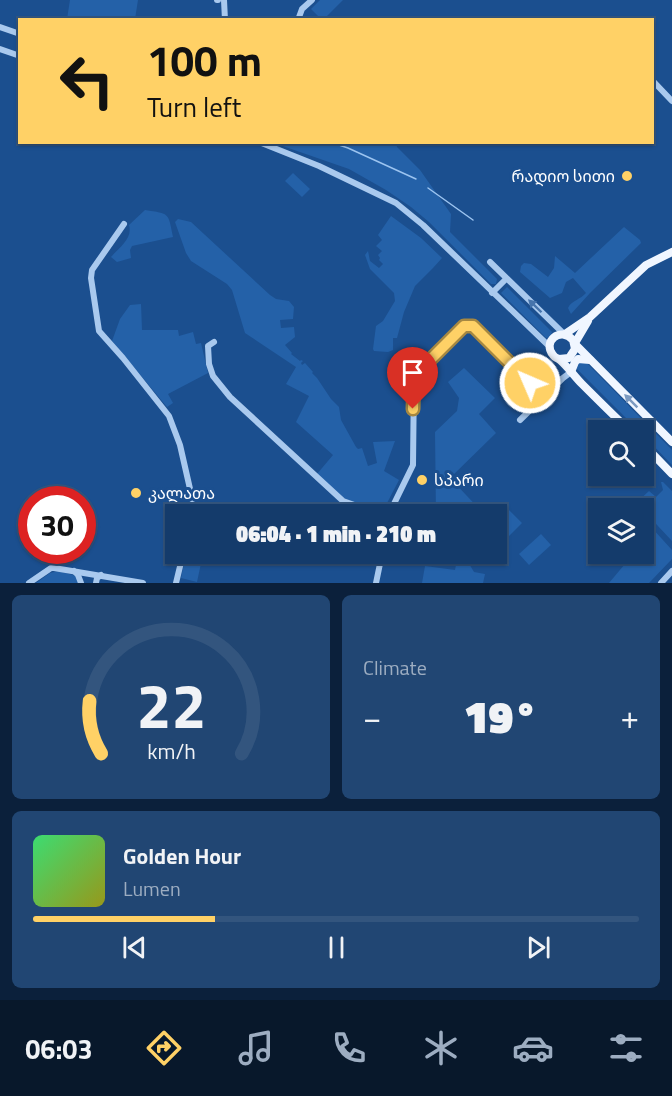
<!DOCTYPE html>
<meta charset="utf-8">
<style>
:root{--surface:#143b6b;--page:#214673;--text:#f1f3f6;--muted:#9dadc1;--line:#33557e;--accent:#ffd166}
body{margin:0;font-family:"Titillium Web","Noto Sans Georgian",sans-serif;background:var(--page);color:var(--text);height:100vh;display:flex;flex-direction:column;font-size:22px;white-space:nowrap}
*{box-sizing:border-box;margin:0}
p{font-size:20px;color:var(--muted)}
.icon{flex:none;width:33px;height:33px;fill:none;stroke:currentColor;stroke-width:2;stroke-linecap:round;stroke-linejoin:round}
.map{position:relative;height:583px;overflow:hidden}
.details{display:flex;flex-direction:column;gap:12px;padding:12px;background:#0b203b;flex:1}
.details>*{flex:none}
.top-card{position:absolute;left:18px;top:18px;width:636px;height:126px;border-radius:0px;box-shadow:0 2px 4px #0004,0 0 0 2px var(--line);background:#ffd166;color:#111;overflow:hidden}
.buttons{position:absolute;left:588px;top:420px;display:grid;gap:12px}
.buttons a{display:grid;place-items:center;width:66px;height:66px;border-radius:0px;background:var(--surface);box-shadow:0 2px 4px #0004,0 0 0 2px var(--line);font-size:30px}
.speed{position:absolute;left:18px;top:486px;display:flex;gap:12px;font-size:30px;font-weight:700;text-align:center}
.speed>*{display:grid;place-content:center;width:78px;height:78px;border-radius:50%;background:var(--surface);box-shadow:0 2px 4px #0004,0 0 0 2px var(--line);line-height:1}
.speed .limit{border:9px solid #d22;background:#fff;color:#111}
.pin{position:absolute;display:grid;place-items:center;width:51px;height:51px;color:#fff;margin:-62px -26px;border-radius:50% 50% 50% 0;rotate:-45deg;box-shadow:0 0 6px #0007}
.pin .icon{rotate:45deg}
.me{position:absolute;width:66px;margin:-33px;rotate:315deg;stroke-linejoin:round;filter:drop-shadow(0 0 4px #0008)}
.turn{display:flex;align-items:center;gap:21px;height:126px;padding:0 30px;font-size:27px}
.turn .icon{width:78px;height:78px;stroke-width:2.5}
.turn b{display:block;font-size:42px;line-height:51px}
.big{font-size:45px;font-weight:800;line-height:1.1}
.details .card{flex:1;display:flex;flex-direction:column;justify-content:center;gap:9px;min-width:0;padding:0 21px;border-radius:9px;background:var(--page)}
.details .dial{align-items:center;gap:0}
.dial svg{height:156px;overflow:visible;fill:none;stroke:var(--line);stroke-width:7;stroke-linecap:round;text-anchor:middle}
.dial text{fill:var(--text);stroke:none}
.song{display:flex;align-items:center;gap:18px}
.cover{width:72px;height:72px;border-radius:9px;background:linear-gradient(135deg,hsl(140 70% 55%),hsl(60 70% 35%))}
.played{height:6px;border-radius:3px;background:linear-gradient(90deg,var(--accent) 30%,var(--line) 30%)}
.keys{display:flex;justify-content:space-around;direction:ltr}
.heat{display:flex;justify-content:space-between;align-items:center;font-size:33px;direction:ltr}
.details .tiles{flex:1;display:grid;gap:12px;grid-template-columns:1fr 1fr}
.card:last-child{grid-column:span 2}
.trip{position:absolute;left:165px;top:504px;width:342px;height:60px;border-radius:0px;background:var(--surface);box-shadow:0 2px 4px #0004,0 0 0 2px var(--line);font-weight:800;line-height:60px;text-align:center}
.tabs{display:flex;height:96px;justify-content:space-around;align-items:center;background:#08182b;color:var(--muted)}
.tabs .icon{width:42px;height:42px}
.tabs .current{color:var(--accent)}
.tabs b{font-size:27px;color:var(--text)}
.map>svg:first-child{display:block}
</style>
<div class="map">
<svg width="672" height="583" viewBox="0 0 672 583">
<rect width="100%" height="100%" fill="#1b4f8f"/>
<!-- green -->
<g fill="#2461a8">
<polygon points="70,0 138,0 135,19 67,19"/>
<polygon points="320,0 343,0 323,20 321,19 311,9"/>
<polygon points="274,143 396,143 397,147 420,170 451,214 450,232 497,279 496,284 491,284 429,222 411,207 386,190 349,169"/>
<polygon points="293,173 310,189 302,197 285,181"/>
<path d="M 145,210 C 170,214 168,212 173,237 L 132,246 L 130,250 L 131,258 L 117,262 L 111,257 C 120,247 133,238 129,225 Z"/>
<polygon points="391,216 421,238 442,258 433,268 415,286 404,312 397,338 393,338 393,350 388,352 374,351 373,349 376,326 383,321 395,301 394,293 370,269 365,255 368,251 370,261 379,268 383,264 379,260 380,258 378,255 382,251 376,246 382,240 378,235"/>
<polygon points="178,219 191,222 270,295 276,299 289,301 294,307 293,319 280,320 281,328 294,327 295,337 285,345 292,353 291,354 300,361 301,360 303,361 301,363 302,365 305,363 313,372 312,373 317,378 331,399 339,407 341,420 356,447 358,449 362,448 368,466 377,463 373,442 395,441 384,471 399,480 386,505 388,507 384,513 380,512 345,499 317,474 333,455 296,422 309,396 286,384 296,367 245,333 232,290 227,284 191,261 186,253 175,222"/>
<path d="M 624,227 L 640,240 L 641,243 L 590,293 L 571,314 L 568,308 C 571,301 581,299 586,293 L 573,278 L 566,282 L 562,293 L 550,298 L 520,272 L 521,266 L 524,263 L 531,264 L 548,277 L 554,268 L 555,256 L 575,273 Z"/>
<polygon points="507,287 552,332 550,337 546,338 501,293"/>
<polygon points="141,304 142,330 178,330 179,336 193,332 196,344 201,343 208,373 168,394 173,403 167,407 112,341 120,319 130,305"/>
<polygon points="578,361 585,361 672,450 672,465 644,436 644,430 638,430 577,369 576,365"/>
<polygon points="464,368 495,398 479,414 496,433 450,478 484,514 436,514 435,432 457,411 459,398 448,382"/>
<polygon points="661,482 663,482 672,491 672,541 644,511 644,508 641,508 636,503 649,491 656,497 663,490"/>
<polygon points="503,504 522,523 508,537 497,534 496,514 493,514"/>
<polygon points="652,528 672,550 672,559 649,583 609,583 630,558 626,554 644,554 644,536"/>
<polygon points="541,534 551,545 529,565 519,554"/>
<polygon points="186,554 203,554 197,582 181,578"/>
<polygon points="457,560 468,562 474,572 485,574 483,583 422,583 425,566 455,570"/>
<polygon points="59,571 76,576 79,583 36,583 50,573"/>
</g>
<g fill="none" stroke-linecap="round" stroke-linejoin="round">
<!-- stream -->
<g stroke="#9cc4f0" stroke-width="1.5">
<polyline points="330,142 348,148 416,179"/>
<polyline points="428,188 473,220"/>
</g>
<!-- minor -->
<g stroke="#a9c9ee" stroke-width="6">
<polyline points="217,0 218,0"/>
<polyline points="224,0 225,20"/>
<polyline points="298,20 302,9 312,0"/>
<polyline points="0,27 20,34"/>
<polyline points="0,49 20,56"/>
<polyline points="652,80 672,101"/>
<polyline points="259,142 319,166 396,203 423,225 550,347"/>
<polyline points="124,224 92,270 91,278 99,331 123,358 169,416 180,445 193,502 191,514"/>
<polyline points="490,262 564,334"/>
<polyline points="492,293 506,279"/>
<polyline points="214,342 208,346 209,364 213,376 230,397 343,501 380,514"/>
<polyline points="520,420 563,378 571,372"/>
<polyline points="389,514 413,465 414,376 464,326 473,326 543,397"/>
<polyline points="74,571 78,575 81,583"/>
<polyline points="29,583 51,568 54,568 143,583"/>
<polyline points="96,583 97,578 101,575"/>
<polyline points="176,583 183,554"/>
<polyline points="376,583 382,554"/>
<polyline points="661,583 672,571"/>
</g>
<!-- major -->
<g stroke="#f0f6ff" stroke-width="8">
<polyline points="565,334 590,317 646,265 672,252"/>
<polyline points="575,343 588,321"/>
<polyline points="575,344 672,442"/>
<path d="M 559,359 L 569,358 L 575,349 L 573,340 C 560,326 542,342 553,355 C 556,359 556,357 560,360 C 568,367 575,377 582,384 C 598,400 613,415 629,430"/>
<polyline points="571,372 575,362 578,359 590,360"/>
<polyline points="644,434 648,430 651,421"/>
<polyline points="644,445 672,474"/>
</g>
</g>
<!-- one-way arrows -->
<defs><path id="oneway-solid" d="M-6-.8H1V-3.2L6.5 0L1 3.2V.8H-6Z" transform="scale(1.5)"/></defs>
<use fill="#4674ac" href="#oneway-solid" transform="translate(535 306) rotate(-136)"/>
<use fill="#7b9ac1" href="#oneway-solid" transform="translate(631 401) rotate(-135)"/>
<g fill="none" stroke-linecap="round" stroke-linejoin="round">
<!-- route casing -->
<g stroke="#a68842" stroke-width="15">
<polyline id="route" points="413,409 414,376 464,326 473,326 530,383"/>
</g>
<!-- route -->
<use href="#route" stroke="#ffd166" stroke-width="10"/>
</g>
<!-- markers -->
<g fill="#ffd166" stroke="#1b4f8f" stroke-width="2">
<circle cx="627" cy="176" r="6"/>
<circle cx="422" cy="480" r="6"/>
<circle cx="136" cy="493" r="6"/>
</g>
<g text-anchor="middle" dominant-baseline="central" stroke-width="6" stroke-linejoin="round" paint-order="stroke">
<!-- poi labels -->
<g font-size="16" fill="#fff" stroke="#1b4f8f" text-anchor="start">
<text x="615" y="176" text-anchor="end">რადიო სითი</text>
<text x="434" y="480">სპარი</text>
<text x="148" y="493">კალათა</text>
</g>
</g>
</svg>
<div class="buttons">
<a><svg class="icon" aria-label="search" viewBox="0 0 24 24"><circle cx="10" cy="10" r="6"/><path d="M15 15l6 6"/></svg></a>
<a><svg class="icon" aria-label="layers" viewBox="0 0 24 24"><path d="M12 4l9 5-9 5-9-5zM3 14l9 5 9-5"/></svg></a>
</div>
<div class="speed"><div class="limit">30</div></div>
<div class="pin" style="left:413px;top:409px;background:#d93025"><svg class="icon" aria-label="arrive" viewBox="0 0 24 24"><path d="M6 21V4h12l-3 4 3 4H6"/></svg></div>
<svg class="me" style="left:530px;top:383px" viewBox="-20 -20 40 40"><circle r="17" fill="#ffd166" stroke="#fff" stroke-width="3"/><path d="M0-11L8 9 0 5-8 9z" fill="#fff"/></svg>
<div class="trip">06:04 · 1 min · 210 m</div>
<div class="top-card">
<div class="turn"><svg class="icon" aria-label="left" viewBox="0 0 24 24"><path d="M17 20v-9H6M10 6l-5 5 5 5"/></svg><div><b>100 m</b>Turn left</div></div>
</div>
</div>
<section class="details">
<div class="tiles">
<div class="card dial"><svg viewBox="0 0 100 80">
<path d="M14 69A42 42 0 1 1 86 69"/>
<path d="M14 69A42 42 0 0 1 8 42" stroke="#ffd166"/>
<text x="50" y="56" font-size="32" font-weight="700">22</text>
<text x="50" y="72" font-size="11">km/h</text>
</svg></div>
<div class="card"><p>Climate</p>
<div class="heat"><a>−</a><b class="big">19°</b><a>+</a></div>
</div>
<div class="card">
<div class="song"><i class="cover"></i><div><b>Golden Hour</b><p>Lumen</p></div></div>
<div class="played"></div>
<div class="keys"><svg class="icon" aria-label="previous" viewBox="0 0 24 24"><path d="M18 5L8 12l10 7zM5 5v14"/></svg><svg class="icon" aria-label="pause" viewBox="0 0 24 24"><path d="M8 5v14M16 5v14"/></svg><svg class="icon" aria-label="next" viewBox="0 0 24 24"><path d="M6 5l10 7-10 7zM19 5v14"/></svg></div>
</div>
</div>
</section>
<nav class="tabs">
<b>06:03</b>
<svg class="icon current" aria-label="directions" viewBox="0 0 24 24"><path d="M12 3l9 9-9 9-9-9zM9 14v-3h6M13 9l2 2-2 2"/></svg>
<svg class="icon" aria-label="music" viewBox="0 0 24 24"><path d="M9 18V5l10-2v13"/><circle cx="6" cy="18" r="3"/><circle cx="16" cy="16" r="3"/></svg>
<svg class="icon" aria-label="phone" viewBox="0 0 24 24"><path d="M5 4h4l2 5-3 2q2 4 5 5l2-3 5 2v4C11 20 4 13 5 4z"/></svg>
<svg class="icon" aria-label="climate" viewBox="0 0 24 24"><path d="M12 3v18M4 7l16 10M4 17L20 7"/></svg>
<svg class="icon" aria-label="car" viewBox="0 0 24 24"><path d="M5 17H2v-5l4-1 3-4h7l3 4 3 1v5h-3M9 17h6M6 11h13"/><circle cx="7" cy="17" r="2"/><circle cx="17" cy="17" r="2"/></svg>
<svg class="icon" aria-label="filters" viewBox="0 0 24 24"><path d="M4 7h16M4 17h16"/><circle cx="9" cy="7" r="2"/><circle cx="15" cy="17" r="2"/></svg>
</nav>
